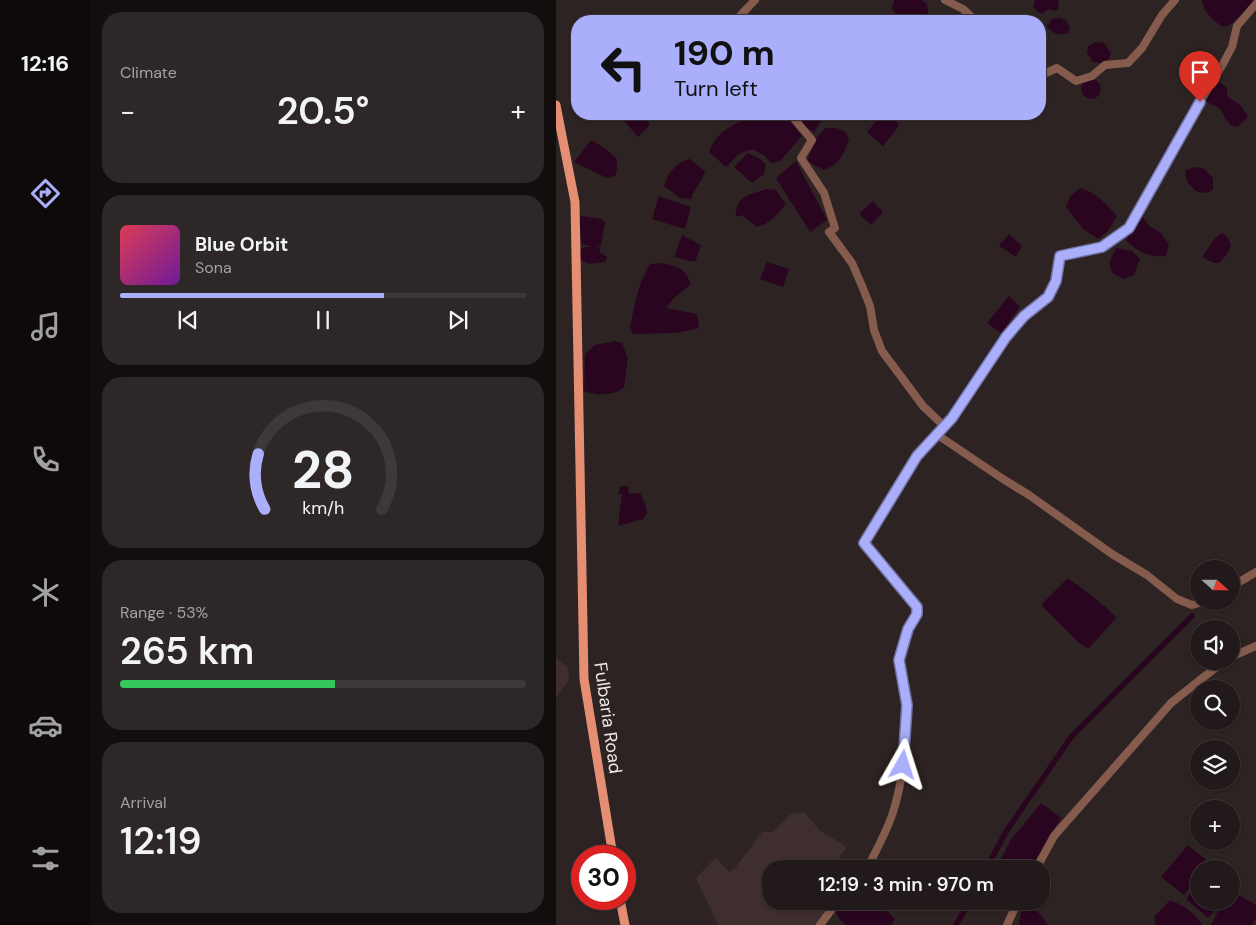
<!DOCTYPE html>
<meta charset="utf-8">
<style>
:root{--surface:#221a1a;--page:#2e2727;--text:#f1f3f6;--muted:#a2a1a2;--line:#3f3839;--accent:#abaffb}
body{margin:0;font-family:"DM Sans",sans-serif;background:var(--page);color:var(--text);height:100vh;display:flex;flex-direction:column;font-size:19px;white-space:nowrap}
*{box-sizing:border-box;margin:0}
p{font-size:16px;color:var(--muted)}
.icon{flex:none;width:28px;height:28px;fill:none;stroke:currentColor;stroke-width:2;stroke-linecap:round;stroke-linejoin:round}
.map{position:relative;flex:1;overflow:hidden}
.panel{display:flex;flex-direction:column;gap:12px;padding:12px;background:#130e0e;width:466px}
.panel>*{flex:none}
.banner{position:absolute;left:15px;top:15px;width:475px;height:105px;border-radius:20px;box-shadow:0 1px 4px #0004,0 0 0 1px var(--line);background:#abaffb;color:#111;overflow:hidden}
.needle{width:32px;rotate:111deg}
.controls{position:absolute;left:634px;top:560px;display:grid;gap:10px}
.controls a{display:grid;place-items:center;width:50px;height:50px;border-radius:50%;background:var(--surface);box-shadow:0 1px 4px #0004,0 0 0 1px var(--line);font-size:25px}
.speed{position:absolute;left:15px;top:845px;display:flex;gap:10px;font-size:25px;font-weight:700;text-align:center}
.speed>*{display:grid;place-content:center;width:65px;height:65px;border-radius:50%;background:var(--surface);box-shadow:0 1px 4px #0004,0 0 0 1px var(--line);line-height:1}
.speed .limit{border:8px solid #d22;background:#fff;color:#111}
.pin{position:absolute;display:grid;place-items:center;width:42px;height:42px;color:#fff;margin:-51px -21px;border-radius:50% 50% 50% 0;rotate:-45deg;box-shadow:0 0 5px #0007}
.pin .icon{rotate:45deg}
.me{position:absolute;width:55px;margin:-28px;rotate:6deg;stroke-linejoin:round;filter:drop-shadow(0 0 4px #0008)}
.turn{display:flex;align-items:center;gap:18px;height:105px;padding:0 20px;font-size:22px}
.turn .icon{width:65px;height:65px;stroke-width:2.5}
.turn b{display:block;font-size:35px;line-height:42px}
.big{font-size:38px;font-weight:600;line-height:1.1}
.panel .widget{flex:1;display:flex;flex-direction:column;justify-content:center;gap:8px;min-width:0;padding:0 18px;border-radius:20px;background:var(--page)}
.panel .dial{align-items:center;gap:0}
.dial svg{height:130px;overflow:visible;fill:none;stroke:var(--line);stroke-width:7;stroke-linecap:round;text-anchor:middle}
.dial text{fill:var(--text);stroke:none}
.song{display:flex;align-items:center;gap:15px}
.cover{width:60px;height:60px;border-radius:8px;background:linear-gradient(135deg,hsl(350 70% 55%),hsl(280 70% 35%))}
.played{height:5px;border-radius:2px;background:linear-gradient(90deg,var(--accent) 65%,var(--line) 65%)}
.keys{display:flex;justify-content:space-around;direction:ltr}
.heat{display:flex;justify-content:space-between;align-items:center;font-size:28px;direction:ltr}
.charge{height:8px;border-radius:4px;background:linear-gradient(90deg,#34c759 53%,var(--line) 0)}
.trip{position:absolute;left:206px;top:860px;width:288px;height:50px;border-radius:20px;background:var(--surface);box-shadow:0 1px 4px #0004,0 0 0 1px var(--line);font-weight:600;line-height:50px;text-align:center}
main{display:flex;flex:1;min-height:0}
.tabs{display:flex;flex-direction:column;width:90px;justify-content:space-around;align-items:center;background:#0e0a0a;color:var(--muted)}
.tabs .icon{width:35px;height:35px}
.tabs .selected{color:var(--accent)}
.tabs b{font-size:22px;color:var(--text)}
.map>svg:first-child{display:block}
</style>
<main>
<nav class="tabs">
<b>12:16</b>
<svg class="icon selected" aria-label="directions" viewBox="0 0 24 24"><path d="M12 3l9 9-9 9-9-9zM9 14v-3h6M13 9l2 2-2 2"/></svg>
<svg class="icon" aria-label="music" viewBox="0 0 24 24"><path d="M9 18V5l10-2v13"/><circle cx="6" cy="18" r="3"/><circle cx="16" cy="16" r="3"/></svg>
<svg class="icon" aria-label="phone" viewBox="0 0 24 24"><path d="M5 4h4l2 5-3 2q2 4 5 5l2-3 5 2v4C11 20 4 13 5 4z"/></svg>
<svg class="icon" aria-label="climate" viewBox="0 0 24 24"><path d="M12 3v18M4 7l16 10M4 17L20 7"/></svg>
<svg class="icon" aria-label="car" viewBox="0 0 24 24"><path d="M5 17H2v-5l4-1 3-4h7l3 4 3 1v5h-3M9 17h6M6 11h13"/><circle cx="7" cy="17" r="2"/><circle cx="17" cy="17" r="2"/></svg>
<svg class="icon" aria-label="filters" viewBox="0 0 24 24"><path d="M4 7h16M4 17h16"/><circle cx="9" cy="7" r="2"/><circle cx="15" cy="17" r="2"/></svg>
</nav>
<section class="panel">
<div class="widget"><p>Climate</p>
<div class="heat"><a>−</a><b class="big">20.5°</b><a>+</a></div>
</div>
<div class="widget">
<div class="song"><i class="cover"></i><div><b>Blue Orbit</b><p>Sona</p></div></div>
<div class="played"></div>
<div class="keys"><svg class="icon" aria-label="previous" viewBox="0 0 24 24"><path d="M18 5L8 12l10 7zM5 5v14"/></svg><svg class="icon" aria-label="pause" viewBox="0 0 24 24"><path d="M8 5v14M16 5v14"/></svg><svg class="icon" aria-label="next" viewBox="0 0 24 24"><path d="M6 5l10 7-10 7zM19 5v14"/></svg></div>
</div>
<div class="widget dial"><svg viewBox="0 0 100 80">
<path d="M14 69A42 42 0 1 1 86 69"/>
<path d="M14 69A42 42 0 0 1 10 35" stroke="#abaffb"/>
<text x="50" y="56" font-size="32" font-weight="700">28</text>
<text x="50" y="72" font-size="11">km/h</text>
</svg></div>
<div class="widget"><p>Range · 53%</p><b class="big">265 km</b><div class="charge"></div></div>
<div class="widget"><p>Arrival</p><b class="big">12:19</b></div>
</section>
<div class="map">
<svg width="700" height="925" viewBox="0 0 700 925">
<rect width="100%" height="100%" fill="#2d2323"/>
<!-- built -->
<g fill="#3e2e2e">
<polygon points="0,657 12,668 13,680 0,698"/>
<polygon points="248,812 263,830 291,847 283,857 286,869 215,869 215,901 277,901 260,925 162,925 140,878 160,857 173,872 179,868 206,832 217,832 235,814"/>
</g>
<!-- water -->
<g fill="#2a0520">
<polygon points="338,0 366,0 371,4 372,14 366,21 345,21 336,9"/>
<polygon points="479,0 502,0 503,3 502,9 498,11 493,9 486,14 483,13 477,6"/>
<path d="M 646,0 L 698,0 L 678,22 L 669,27 C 660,25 645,9 646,0 Z"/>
<path d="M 504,18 L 511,21 L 514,27 L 512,33 C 503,36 496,34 491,26 L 496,19 Z"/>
<polygon points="540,42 548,43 555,53 553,59 544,63 537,62 531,53 532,46"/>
<circle cx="535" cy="89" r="10"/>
<polygon points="660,81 671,87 671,96 684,105 692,116 682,127 674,125 663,108 649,101"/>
<polygon points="62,114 86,114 94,125 82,137"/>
<path d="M 202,114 L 228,114 L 246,136 L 224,161 L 215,163 L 209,156 L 196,149 L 183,154 L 170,167 L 153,152 C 165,124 180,126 202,114 Z"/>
<polygon points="244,114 270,114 258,132 249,127 242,117"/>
<polygon points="326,114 340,121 343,126 327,146 311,132"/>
<path d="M 269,128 L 280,128 L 289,131 L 293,139 C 288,154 284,164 268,170 L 251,161 L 261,137 Z"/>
<polygon points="35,140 49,148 61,159 61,169 59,176 51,178 18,162"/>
<polygon points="192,153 204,159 210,165 208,174 196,183 178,167"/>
<path d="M 134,159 L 149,171 C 147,181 138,188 135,199 L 124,198 L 108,186 C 111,173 122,161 134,159 Z"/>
<polygon points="240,161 271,220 254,232 220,178"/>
<path d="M 638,167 L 647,168 L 657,178 L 657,189 C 644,200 629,185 629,171 Z"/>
<path d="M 524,188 C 540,192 550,204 561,216 L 552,231 L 542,239 L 527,229 L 510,207 L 515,195 Z"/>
<path d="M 211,189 L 220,190 L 230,204 C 223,213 212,225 201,227 L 186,215 L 180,217 C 178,196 195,194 211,189 Z"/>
<polygon points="103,196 135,207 129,229 96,219"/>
<polygon points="317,201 327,212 315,225 303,214"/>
<path d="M 584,213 L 594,227 L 604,232 L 613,244 L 610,256 C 594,258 581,252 570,240 L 581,222 Z"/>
<polygon points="26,216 46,219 49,223 45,246 38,247 43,247 44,252 51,257 49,262 33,264 23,259 21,252 29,247 38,247 26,244 21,219"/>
<polygon points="666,233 672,238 675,245 672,253 663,263 658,263 646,257 660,237"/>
<polygon points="453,234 466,246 460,257 443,246"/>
<polygon points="126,235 145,245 139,262 118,257"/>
<polygon points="560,248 576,251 584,259 578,275 568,279 557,274 553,263"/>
<polygon points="211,262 233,269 227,287 204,279"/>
<path d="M 107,263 C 124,267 128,268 135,284 L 118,298 L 110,308 L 141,314 L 143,328 L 120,333 L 77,334 L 74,328 C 78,306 82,283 94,264 Z"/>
<polygon points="453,296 464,307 445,333 431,323"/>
<path d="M 59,341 L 66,343 L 72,358 L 68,388 C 54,396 43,396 28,391 L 29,354 L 39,345 Z"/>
<polygon points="65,486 72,486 73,494 84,493 89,503 91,513 87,519 62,526 66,494 62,494"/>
<path d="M 512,578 C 521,585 556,610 560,618 L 532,649 L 521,641 L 485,605 Z"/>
<polygon points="485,803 505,818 474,869 440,869 454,841"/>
<polygon points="632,845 654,863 650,869 642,869 642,878 628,895 605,877"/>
<polygon points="642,884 642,901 668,901 652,918 630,899"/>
<polygon points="683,895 700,905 700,919 696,925 655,925 662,911"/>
<path d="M 614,900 C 628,906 639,912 646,925 L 599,925 L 599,916 Z"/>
<polygon points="285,901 321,901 339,919 335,925 290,925 284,920 280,912"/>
<polygon points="471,905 484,914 492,925 464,925 463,923 465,912"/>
</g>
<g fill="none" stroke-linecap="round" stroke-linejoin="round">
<!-- canal -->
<g stroke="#2a0520" stroke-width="5.5">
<polyline points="430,869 451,830 516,736 636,616"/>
<polyline points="400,925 414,901"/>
</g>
<!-- minor -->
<g stroke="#855b4e" stroke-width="8">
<polyline points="389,0 407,9 420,21"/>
<polyline points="179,21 199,0"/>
<polyline points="484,68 490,73 501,68 520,81 536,76 549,65 572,63 586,48 606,15 619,0"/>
<polyline points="181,114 185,117 194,114"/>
<polyline points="234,114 256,140 245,158 268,193 279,228 273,232 296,263 306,286 314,306 318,330 326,351 367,406 388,426"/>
<polyline points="380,434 447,479 473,495 556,554 591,575 621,599 636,605 651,601"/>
<polyline points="675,587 700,572"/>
<polyline points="675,657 700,646"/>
<path d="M 311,869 C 320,850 332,830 338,809 C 346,783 353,733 351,706 C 349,691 342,676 343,661 C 343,641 361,622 361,607 L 308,543 L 361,456 L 396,418 L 450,337 L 467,316 L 492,297 L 500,281 L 504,256 L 546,247 L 573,228 L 624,135 L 667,64 L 676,47 L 681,26 L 700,4"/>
<polyline points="480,869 498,836 615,703 668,661"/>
<polyline points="264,925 282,901"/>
<polyline points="451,925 462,901"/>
</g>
<!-- major -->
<g stroke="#e48e73" stroke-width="9">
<polyline points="0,105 19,202 28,679 57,856"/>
<polyline points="64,899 69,925"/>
</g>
</g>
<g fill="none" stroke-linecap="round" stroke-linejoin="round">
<!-- route casing -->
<g stroke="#6f72a3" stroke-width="12">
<polyline id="route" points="347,765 351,705 343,660 352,629 361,614 361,607 308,543 361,456 396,418 450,337 468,316 492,297 500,281 504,256 546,247 573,228 644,102"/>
</g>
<!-- route -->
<use href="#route" stroke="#abaffb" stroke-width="9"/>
</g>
<g text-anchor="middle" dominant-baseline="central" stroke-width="5" stroke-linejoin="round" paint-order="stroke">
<!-- street labels -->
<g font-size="18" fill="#ede7e7" stroke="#2d2323">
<text transform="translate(52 718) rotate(82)">Fulbaria Road</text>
</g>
</g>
</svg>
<div class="controls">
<a><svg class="needle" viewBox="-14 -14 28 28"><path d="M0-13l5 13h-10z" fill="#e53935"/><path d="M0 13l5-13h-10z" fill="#a2a1a2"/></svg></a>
<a><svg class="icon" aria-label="sound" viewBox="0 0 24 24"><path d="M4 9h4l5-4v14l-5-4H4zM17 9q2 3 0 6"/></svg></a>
<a><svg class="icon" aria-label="search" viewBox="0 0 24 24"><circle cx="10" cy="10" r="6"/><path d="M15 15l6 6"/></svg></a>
<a><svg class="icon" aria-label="layers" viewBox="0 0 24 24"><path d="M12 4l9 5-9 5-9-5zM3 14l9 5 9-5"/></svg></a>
<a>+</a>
<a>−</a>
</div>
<div class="speed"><div class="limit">30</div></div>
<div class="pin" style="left:644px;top:102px;background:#d93025"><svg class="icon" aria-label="arrive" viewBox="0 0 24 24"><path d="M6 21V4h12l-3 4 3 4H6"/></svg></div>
<svg class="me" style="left:347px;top:765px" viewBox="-20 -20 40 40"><path d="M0-17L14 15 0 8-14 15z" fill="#abaffb" stroke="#fff" stroke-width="4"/></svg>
<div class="trip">12:19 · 3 min · 970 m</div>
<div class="banner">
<div class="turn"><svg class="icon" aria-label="left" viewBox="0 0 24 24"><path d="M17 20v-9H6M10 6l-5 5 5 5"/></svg><div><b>190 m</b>Turn left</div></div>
</div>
</div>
</main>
